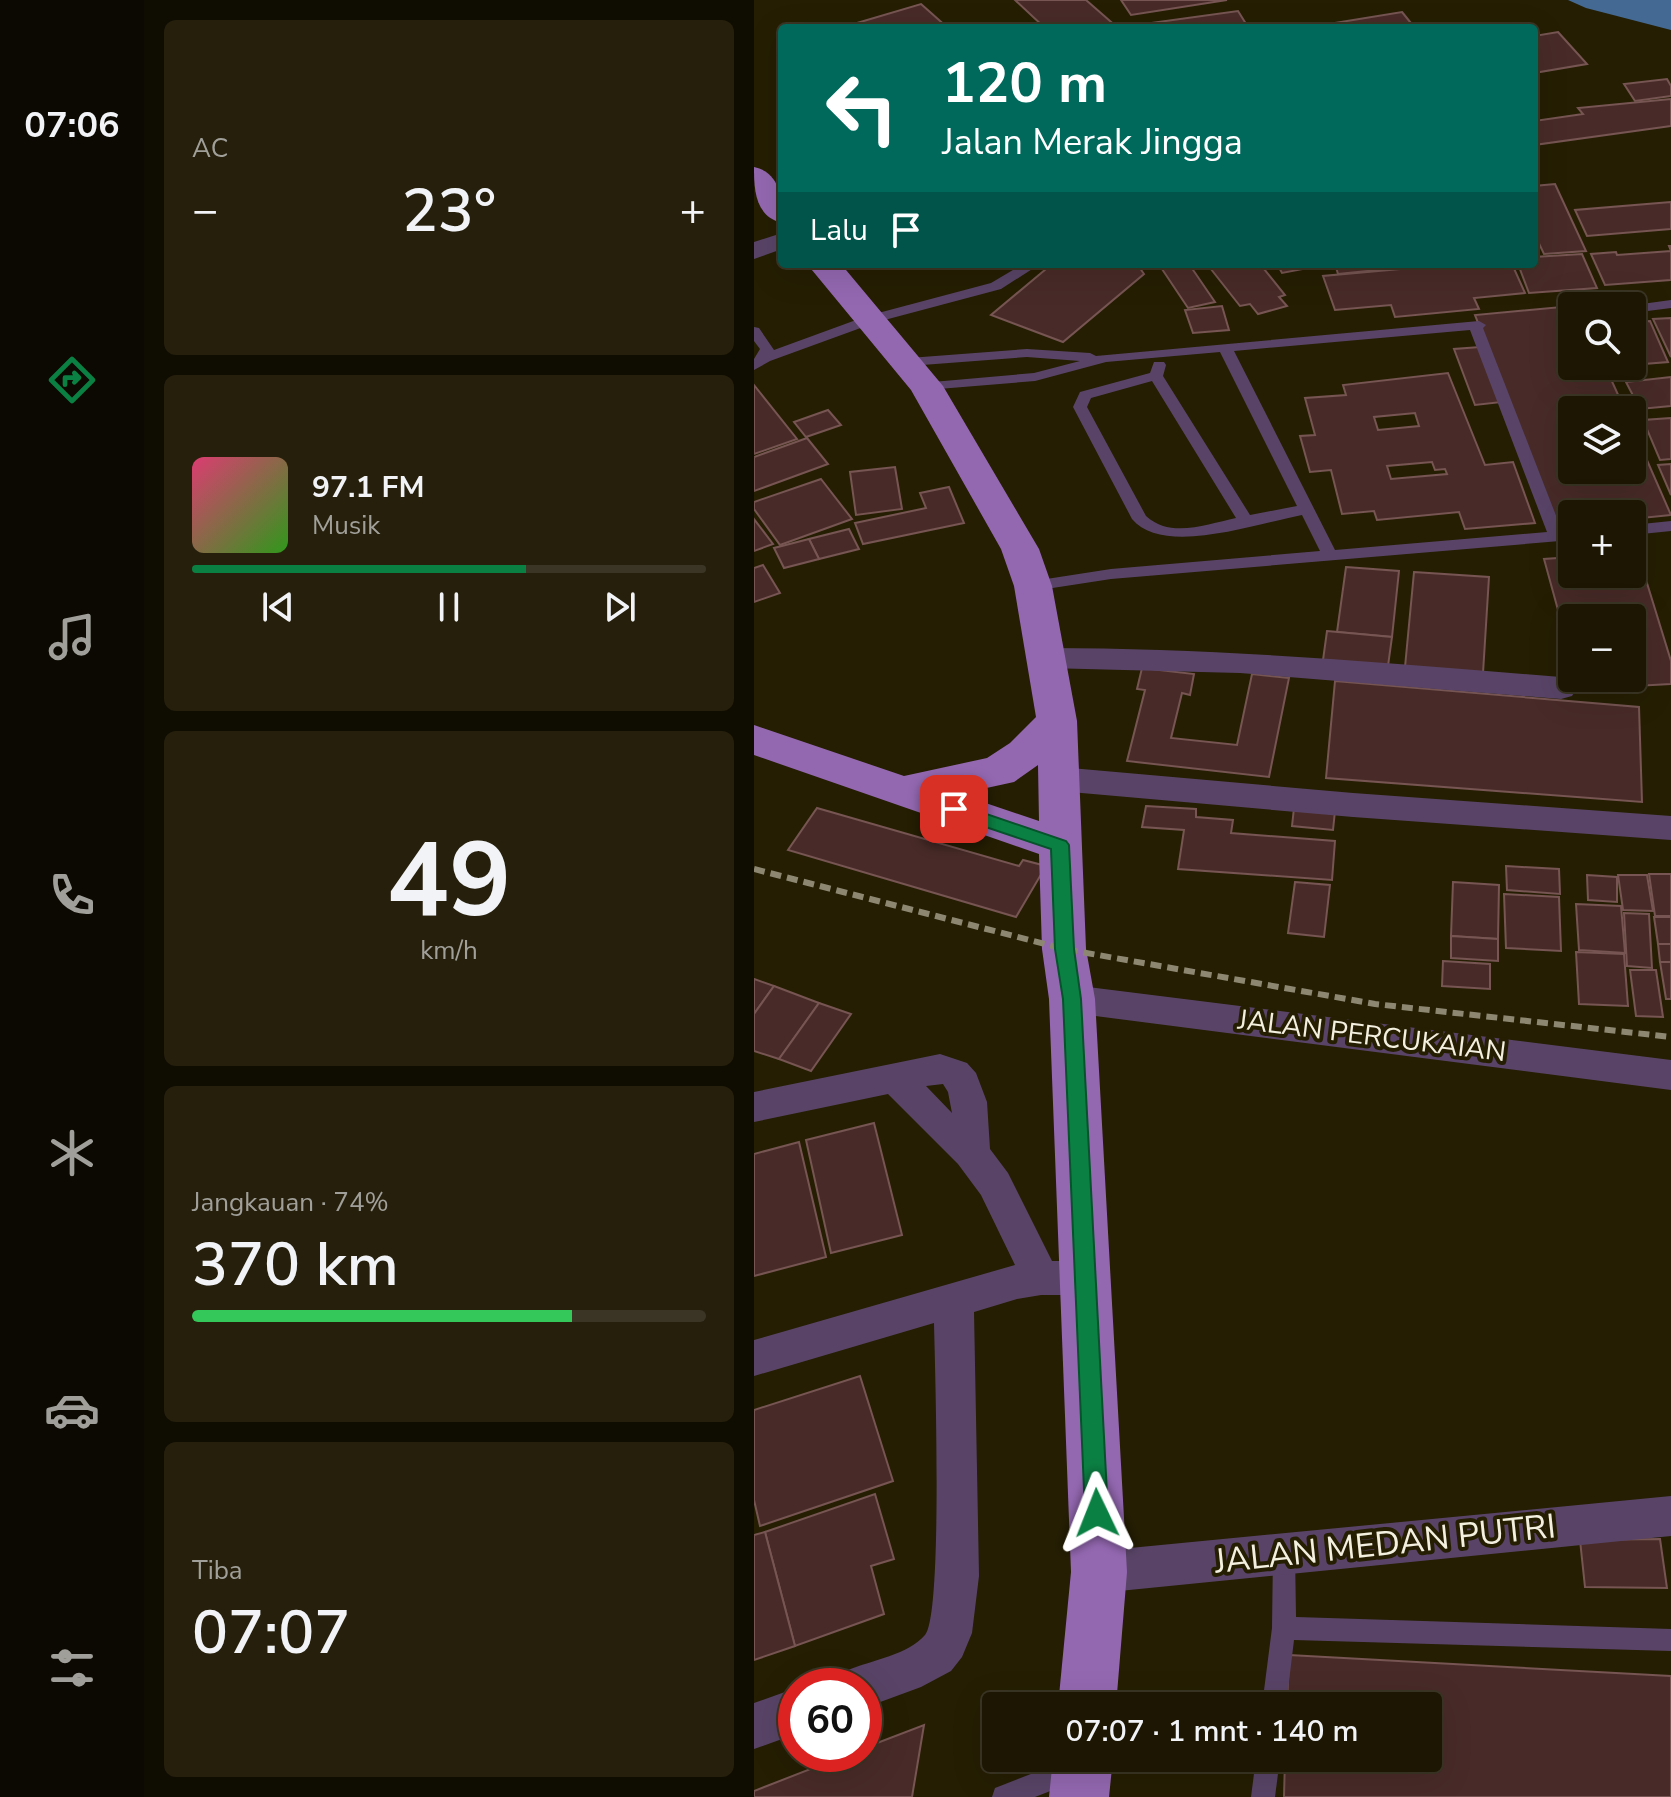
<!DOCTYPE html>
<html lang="id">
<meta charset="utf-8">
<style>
:root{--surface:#1c1602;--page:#251f0c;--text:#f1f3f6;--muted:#a09f99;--line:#3a3524;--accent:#0b8043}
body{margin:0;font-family:"Nunito Sans",sans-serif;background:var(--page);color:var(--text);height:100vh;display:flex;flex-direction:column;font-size:30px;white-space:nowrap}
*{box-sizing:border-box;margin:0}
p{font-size:26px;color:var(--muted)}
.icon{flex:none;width:44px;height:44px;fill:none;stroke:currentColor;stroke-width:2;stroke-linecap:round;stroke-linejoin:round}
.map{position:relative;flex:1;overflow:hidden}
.panel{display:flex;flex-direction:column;gap:20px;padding:20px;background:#0f0c01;width:610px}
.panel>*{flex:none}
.guide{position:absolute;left:24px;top:24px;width:760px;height:244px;border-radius:8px;box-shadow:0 8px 32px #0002,0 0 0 2px var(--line);background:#00695c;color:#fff;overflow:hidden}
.controls{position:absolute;left:804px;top:292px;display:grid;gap:16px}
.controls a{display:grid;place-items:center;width:88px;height:88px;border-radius:8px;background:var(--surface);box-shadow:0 8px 32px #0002,0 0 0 2px var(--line);font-size:40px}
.speed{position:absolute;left:24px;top:1668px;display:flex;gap:16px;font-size:40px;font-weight:700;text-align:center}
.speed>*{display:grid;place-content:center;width:104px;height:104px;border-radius:50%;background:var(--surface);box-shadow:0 8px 32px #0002,0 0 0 2px var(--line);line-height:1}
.speed .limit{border:12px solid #d22;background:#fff;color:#111}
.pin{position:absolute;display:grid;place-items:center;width:68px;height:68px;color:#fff;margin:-34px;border-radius:16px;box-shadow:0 4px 12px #0006}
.me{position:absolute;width:88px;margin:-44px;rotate:358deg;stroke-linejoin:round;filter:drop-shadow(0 0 6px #0008)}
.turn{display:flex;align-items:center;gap:28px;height:168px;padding:0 32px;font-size:36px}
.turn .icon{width:104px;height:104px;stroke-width:2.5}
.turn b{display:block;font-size:56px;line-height:68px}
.then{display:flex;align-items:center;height:76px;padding:0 32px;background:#0003;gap:16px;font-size:30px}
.big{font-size:60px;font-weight:600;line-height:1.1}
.panel .widget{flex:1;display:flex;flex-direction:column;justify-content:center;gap:12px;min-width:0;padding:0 28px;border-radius:12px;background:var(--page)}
.panel .dial{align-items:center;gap:0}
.dial b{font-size:104px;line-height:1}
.song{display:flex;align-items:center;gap:24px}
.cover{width:96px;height:96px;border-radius:12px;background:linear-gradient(135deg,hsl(340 70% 55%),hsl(110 70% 35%))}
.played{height:8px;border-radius:4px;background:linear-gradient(90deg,var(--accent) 65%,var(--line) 65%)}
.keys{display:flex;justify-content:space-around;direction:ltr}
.heat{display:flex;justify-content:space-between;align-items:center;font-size:44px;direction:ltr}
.charge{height:12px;border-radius:6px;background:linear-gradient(90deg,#34c759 74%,var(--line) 0)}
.trip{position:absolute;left:228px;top:1692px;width:460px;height:80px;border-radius:8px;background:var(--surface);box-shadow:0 8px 32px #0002,0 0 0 2px var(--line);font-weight:600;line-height:80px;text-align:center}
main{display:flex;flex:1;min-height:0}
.dock{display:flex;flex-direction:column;width:144px;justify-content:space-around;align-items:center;background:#0b0901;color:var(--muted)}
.dock .icon{width:56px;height:56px}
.dock .selected{color:var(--accent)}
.dock b{font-size:36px;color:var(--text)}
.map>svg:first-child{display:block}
</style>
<main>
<nav class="dock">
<b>07:06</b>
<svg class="icon selected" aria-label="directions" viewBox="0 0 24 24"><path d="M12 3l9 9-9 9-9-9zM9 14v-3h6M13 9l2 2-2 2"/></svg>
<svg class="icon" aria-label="music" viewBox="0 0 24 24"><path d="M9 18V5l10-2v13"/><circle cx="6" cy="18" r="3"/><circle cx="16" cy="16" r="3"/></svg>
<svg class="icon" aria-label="phone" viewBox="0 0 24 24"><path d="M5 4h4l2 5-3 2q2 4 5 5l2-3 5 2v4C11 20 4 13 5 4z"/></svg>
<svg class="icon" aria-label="climate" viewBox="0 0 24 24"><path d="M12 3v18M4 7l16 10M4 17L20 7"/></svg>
<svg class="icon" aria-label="car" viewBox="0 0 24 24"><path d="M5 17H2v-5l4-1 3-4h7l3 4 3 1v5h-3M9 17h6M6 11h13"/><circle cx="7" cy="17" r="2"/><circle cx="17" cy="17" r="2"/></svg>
<svg class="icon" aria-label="filters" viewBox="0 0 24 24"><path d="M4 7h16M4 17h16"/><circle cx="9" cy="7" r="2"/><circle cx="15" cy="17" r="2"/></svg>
</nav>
<section class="panel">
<div class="widget"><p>AC</p>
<div class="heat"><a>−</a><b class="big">23°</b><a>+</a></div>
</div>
<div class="widget">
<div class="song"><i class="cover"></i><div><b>97.1 FM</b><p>Musik</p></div></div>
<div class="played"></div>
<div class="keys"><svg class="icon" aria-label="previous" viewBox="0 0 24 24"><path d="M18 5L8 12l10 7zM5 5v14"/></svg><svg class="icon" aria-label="pause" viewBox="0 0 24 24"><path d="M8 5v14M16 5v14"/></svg><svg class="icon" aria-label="next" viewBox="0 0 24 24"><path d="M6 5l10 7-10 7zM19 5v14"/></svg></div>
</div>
<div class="widget dial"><b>49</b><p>km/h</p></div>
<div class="widget"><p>Jangkauan · 74%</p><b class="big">370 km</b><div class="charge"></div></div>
<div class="widget"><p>Tiba</p><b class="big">07:07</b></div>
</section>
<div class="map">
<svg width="917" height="1797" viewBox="0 0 917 1797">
<rect width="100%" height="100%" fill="#251e03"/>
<!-- water -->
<polygon fill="#446a93" points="814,0 917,0 917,30 832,8"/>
<!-- building -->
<g fill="#482b28" stroke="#765552" stroke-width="2" fill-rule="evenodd">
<polygon points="261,0 332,0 364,28 291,28"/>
<polygon points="367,0 473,0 377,15"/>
<polygon points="167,4 194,28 86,28"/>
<polygon points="484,11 494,27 400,28 397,23"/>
<polygon points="648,12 661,28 550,28"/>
<polygon points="804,32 833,64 780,73 780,36"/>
<polygon points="913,79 917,86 917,96 881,101 870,84"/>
<polygon points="917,99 917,126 780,145 780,121 829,114 824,108"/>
<polygon points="801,184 832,251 790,254 780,233 780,186"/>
<polygon points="917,202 917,229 833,236 821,210"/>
<polygon points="915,246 917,246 917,280 851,285 837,254 862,252 863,255 917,251"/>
<polygon points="828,254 843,288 775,293 764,264 780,264 780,257"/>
<polygon points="298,264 383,264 390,274 309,342 237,315"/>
<polygon points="435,264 461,302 434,308 408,269"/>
<polygon points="453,264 506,264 531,295 525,297 533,306 504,314 496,304 486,306"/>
<polygon points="523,264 575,264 528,273"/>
<polygon points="581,264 682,264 584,274"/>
<polygon points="702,264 758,264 771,293 720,298 725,309 641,317 637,305 581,310 569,276"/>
<polygon points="468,306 475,330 439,333 431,310"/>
<polygon points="818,306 818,366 851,366 871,410 818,410 818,470 878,470 878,426 917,515 878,519 878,514 818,514 818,524 803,526 721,315"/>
<polygon points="917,318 917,357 899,319"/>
<polygon points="896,321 914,362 878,365 878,322"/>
<polygon points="726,347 748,402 721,405 700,349"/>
<path d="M 694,373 L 731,465 L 759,462 L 781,523 L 711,529 L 705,512 L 623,520 L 620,511 L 588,514 L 577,470 L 556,472 L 546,436 L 561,435 L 551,398 L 592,395 L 589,385 ZM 661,413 L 665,426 L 624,430 L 620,417 ZM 678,462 L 681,470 L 691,469 L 693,474 L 637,479 L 633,466 Z"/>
<polygon points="917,377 917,406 886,409 872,382"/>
<polygon points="0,385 43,439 0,454"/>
<polygon points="74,410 87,425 52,437 40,422"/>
<polygon points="917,418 917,459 906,460 889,420"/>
<polygon points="53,438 74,464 0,491 0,457"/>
<polygon points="917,464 917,495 904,465"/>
<polygon points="141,467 148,509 102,515 96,472"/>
<polygon points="67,479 98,519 26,545 0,509 0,502"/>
<polygon points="195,487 210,523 109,544 101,523 172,508 166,493"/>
<polygon points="0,519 19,544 0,551"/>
<polygon points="95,529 105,549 65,559 55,539"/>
<polygon points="55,539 65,559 30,568 20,548"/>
<polygon points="878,554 884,554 917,661 917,684 826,689 823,678 878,678 878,618 818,618 818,661 790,559 818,557 818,574 878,574"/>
<polygon points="9,565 26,593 0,602 0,568"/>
<polygon points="592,567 645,571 638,637 583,632"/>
<polygon points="660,572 735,577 729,673 651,667"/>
<polygon points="573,631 638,637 634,666 569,660"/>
<polygon points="388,668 440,674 436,695 428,693 417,738 483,745 498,674 535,678 515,777 373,761 391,690 383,689"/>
<polygon points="581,681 885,707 888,802 572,778"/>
<polygon points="392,806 442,809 442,817 479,820 477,833 581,841 578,880 424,869 430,830 388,827"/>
<polygon points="63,808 265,866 269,860 292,866 262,917 34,850"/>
<polygon points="540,808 581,811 579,830 538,826"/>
<polygon points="752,866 805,869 806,894 753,890"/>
<polygon points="895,874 917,874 917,916 901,916"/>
<polygon points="833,875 863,877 863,902 834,900"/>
<polygon points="864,875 893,875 899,911 869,910"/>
<polygon points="541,882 576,885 570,937 534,933"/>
<polygon points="699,882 745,885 744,939 697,936"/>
<polygon points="750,894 805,897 807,951 752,948"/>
<polygon points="822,904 867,906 871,953 825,950"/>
<polygon points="870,913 895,914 898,968 873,966"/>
<polygon points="900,917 917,917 917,944 904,944"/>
<polygon points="697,936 744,939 744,961 697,958"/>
<polygon points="904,944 917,944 917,962 906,962"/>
<polygon points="822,952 870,954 874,1006 825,1004"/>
<polygon points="689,961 736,964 736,989 688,986"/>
<polygon points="906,962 917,962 917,999 912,999"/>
<polygon points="876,970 902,970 909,1017 882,1016"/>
<polygon points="0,979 20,986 0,1014"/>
<polygon points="20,986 65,1003 25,1059 0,1051 0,1014"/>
<polygon points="65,1003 97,1014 57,1071 25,1059"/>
<polygon points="120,1123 148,1235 77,1253 52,1140"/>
<polygon points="45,1142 72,1257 0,1276 0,1154"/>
<polygon points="106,1376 139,1481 6,1526 0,1500 0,1410"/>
<polygon points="121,1494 140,1559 117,1566 130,1614 41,1646 11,1532"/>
<polygon points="11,1532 41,1646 0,1660 0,1535"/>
<polygon points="906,1539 913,1588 831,1587 826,1540"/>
<polygon points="535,1655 917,1676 917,1797 530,1797 531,1758 674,1758 674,1706 533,1706"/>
<polygon points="170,1725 158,1797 0,1797 0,1791 95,1754 110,1754 110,1748"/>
</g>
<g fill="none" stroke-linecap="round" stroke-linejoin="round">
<!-- service -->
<g fill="#594467" fill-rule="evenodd">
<polygon points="269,264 286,264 247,289 123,322 16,361 0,370 0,359 6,349 0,341 0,327 5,328 20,350 113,316 237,283"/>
<polygon points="917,300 917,308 878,313 878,306 873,306"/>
<path d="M 725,321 L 732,325 L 729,328 L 808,531 L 818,530 L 818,540 L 357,579 L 279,591 L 273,590 L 271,586 L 273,582 L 357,569 L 566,551 L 548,515 C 505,523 409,557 378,519 L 319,407 L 326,392 L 396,373 L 400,362 L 410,362 L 412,365 L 409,376 L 496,515 L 543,506 L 466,352 L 352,362 L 281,381 L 172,390 L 165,386 L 167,383 L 280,373 L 326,361 L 273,357 L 155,366 L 148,362 L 155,358 L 273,349 L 336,353 L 342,356 ZM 716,330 L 793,532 L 581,550 L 480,351 ZM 398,381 L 482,518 C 453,524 417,539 392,516 L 333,407 L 337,398 Z"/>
<polygon points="917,521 917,531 878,535 878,525"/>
<polygon points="530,1543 538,1546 541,1554 542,1617 917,1629 917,1651 540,1640 532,1706 508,1706 518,1628 519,1554 522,1546"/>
<polygon points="318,1758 327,1761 330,1770 327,1779 281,1797 238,1797 241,1788"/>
<polygon points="502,1758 526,1758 521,1797 497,1797"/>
</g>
<!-- minor -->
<g fill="#594467" fill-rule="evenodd">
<polygon points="28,233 28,249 0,259 0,242"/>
<path d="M 293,648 C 465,648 636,663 807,677 L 818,680 L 823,688 L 818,696 L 807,699 L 486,673 L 293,668 L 282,665 L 278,658 L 282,651 Z"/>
<polygon points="305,767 599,793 917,816 917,840 599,817 305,791 294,787 289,779 294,771"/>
<polygon points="318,985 917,1060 917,1090 318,1013 305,1009 300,999 305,989"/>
<path d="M 186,1054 L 213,1063 L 222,1073 L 233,1102 L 236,1149 L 254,1173 L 298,1261 L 332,1261 L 346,1266 L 352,1278 L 346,1290 L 332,1295 L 287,1295 L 263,1299 L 220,1312 L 225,1576 L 218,1633 L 208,1657 L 197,1671 L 167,1687 L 110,1708 L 110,1686 L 88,1686 L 94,1670 C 118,1660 154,1655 171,1635 C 189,1615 181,1366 180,1323 L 0,1376 L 0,1340 L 261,1265 L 227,1195 L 204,1164 L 134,1094 L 0,1122 L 0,1092 ZM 189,1084 L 194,1092 L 198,1113 L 172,1086 Z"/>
<polygon points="917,1496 917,1536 345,1593 330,1587 323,1572 330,1557 345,1551"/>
<polygon points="42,1688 42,1734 0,1749 0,1703"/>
</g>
<!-- primary -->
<g fill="#9468b1" fill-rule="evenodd">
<path d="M 0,167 C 27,173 28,199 28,223 C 1,216 0,190 0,167 Z"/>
<path d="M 53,264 L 87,264 L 189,386 L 285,549 L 298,586 L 323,721 L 332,949 L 341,999 L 373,1572 L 362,1706 L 304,1706 L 317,1572 L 295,999 L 288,949 L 285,854 L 0,755 L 0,725 L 150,776 L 233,758 L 256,743 L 282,717 L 260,586 L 247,549 L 157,390 ZM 284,765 L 285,821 L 205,794 L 260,782 Z"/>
<polygon points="299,1758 359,1758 355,1797 295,1797"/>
</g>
<!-- rail -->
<polyline stroke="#8d8772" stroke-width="6" stroke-dasharray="11 6" stroke-linecap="butt" points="0,869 310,949 621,1004 917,1037"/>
</g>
<!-- route -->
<polygon fill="#0b8043" stroke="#07532c" stroke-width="2" points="200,803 312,841 315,845 320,949 327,999 354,1513 351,1520 343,1523 335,1520 331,1513 309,999 301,949 297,849 193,814 191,809 193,805"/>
<g text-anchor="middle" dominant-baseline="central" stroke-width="8" stroke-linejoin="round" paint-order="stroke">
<!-- street labels -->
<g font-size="28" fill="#f4f0e0" stroke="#251e03">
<text transform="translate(618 1036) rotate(7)">JALAN PERCUKAIAN</text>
</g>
<!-- near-street labels -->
<g font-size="34" fill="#f4f0e0" stroke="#251e03">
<text transform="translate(631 1544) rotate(-6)">JALAN MEDAN PUTRI</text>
</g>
</g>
</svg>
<div class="controls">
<a><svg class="icon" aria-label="search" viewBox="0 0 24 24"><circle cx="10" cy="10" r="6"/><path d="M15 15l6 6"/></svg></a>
<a><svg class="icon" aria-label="layers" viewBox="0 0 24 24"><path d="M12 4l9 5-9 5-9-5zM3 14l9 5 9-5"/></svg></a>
<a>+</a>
<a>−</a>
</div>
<div class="speed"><div class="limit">60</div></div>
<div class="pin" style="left:200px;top:809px;background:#d93025"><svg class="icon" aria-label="arrive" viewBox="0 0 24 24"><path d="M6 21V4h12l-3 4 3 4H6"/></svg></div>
<svg class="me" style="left:343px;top:1513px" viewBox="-20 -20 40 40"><path d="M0-17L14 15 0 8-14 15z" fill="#0b8043" stroke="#fff" stroke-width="4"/></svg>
<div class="trip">07:07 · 1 mnt · 140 m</div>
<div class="guide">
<div class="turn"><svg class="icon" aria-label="left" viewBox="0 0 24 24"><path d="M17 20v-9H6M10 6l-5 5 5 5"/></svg><div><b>120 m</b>Jalan Merak Jingga</div></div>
<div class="then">Lalu<svg class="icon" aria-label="arrive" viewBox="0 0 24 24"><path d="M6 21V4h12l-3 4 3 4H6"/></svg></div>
</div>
</div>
</main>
